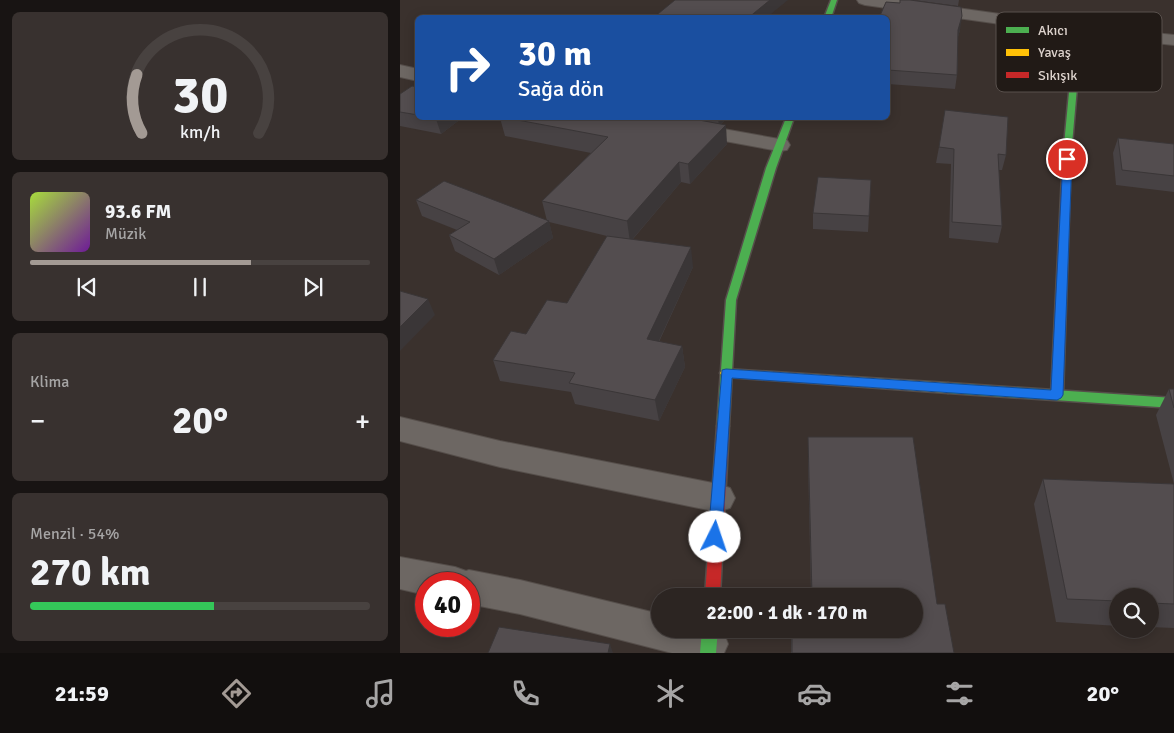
<!DOCTYPE html>
<html lang="tr">
<meta charset="utf-8">
<style>
:root{--surface:#2c2522;--page:#38312f;--text:#f1f3f6;--muted:#a6a5a5;--line:#484240;--accent:#a39a94}
body{margin:0;font-family:Signika,sans-serif;background:var(--page);color:var(--text);height:100vh;display:flex;flex-direction:column;font-size:19px;white-space:nowrap}
*{box-sizing:border-box;margin:0}
p{font-size:16px;color:var(--muted)}
.icon{flex:none;width:28px;height:28px;fill:none;stroke:currentColor;stroke-width:2;stroke-linecap:round;stroke-linejoin:round}
.map{position:relative;flex:1;overflow:hidden}
.panel{display:flex;flex-direction:column;gap:12px;padding:12px;background:#181413;width:400px}
.panel>*{flex:none}
.guide{position:absolute;left:15px;top:15px;width:475px;height:105px;border-radius:8px;box-shadow:0 2px 12px #0003,0 0 0 1px var(--line);background:#1a4fa0;color:#fff;overflow:hidden}
.buttons{position:absolute;left:709px;top:588px;display:grid;gap:10px}
.buttons a{display:grid;place-items:center;width:50px;height:50px;border-radius:50%;background:var(--surface);box-shadow:0 2px 12px #0003,0 0 0 1px var(--line);font-size:25px}
.speed{position:absolute;left:15px;top:572px;display:flex;gap:10px;font-size:25px;font-weight:700;text-align:center}
.speed>*{display:grid;place-content:center;width:65px;height:65px;border-radius:50%;background:var(--surface);box-shadow:0 2px 12px #0003,0 0 0 1px var(--line);line-height:1}
.speed .limit{border:8px solid #d22;background:#fff;color:#111}
.pin{position:absolute;display:grid;place-items:center;width:42px;height:42px;color:#fff;margin:-21px;border:2px solid #fff;border-radius:50%;box-shadow:0 1px 5px #0007}
.me{position:absolute;width:55px;margin:-28px;rotate:4deg;stroke-linejoin:round;filter:drop-shadow(0 0 4px #0008)}
.turn{display:flex;align-items:center;gap:18px;height:105px;padding:0 20px;font-size:22px}
.turn .icon{width:65px;height:65px;stroke-width:2.5}
.turn b{display:block;font-size:35px;line-height:42px}
.big{font-size:38px;font-weight:700;line-height:1.1}
.panel .card{flex:1;display:flex;flex-direction:column;justify-content:center;gap:8px;min-width:0;padding:0 18px;border-radius:8px;background:var(--page)}
.panel .dial{align-items:center;gap:0}
.dial svg{height:130px;overflow:visible;fill:none;stroke:var(--line);stroke-width:7;stroke-linecap:round;text-anchor:middle}
.dial text{fill:var(--text);stroke:none}
.song{display:flex;align-items:center;gap:15px}
.cover{width:60px;height:60px;border-radius:8px;background:linear-gradient(135deg,hsl(80 70% 55%),hsl(280 70% 35%))}
.played{height:5px;border-radius:2px;background:linear-gradient(90deg,var(--accent) 65%,var(--line) 65%)}
.keys{display:flex;justify-content:space-around;direction:ltr}
.heat{display:flex;justify-content:space-between;align-items:center;font-size:28px;direction:ltr}
.charge{height:8px;border-radius:4px;background:linear-gradient(90deg,#34c759 54%,var(--line) 0)}
.trip{position:absolute;left:251px;top:588px;width:272px;height:50px;border-radius:25px;background:var(--surface);box-shadow:0 2px 12px #0003,0 0 0 1px var(--line);font-weight:700;line-height:50px;text-align:center}
.dock{display:flex;height:80px;justify-content:space-around;align-items:center;background:#120f0e;color:var(--muted)}
.dock .icon{width:35px;height:35px}
.dock .selected{color:var(--accent)}
.dock b{font-size:22px;color:var(--text)}
main{display:flex;flex:1;min-height:0}
.map>svg:first-child{display:block}
</style>
<main>
<section class="panel">
<div class="card dial"><svg viewBox="0 0 100 80">
<path d="M14 69A42 42 0 1 1 86 69"/>
<path d="M14 69A42 42 0 0 1 11 33" stroke="#a39a94"/>
<text x="50" y="56" font-size="32" font-weight="700">30</text>
<text x="50" y="72" font-size="11">km/h</text>
</svg></div>
<div class="card">
<div class="song"><i class="cover"></i><div><b>93.6 FM</b><p>Müzik</p></div></div>
<div class="played"></div>
<div class="keys"><svg class="icon" aria-label="previous" viewBox="0 0 24 24"><path d="M18 5L8 12l10 7zM5 5v14"/></svg><svg class="icon" aria-label="pause" viewBox="0 0 24 24"><path d="M8 5v14M16 5v14"/></svg><svg class="icon" aria-label="next" viewBox="0 0 24 24"><path d="M6 5l10 7-10 7zM19 5v14"/></svg></div>
</div>
<div class="card"><p>Klima</p>
<div class="heat"><a>−</a><b class="big">20°</b><a>+</a></div>
</div>
<div class="card"><p>Menzil · 54%</p><b class="big">270 km</b><div class="charge"></div></div>
</section>
<div class="map">
<svg width="774" height="653" viewBox="0 0 774 653">
<rect width="100%" height="100%" fill="#3a312d"/>
<g fill="none" stroke-linecap="round" stroke-linejoin="round">
<!-- street casing -->
<g stroke="#554e4a" stroke-width="2">
<g id="street">
<polygon points="457,0 500,0 678,25 774,35 774,45 678,35 465,5 459,3"/>
<polygon points="0,65 18,69 18,81 0,77"/>
<polygon points="222,118 263,118 379,139 387,140 390,145 387,150 379,151 232,124 225,122"/>
<polygon points="0,417 100,441 318,484 330,488 335,498 330,508 318,512 100,467 0,441"/>
<polygon points="0,557 55,567 66,571 69,570 120,580 260,614 260,629 317,629 323,631 328,644 324,653 272,653 120,614 69,604 69,584 26,584 26,595 0,589"/>
</g>
</g>
<!-- fast casing -->
<g stroke="#554e4a" stroke-width="3">
<g id="fast">
<polygon points="431,0 437,0 431,18 424,18"/>
<polygon points="675,28 682,30 671,156 667,159 663,156"/>
<polygon points="386,118 394,118 376,168 336,300 329,426 327,429 323,431 319,429 317,426 326,300 366,168"/>
<polygon points="548,383 774,398 774,408 548,393 544,391 542,388 544,385"/>
<polygon points="302,629 318,629 316,653 300,653"/>
</g>
</g>
<!-- slow casing -->
<g stroke="#554e4a" stroke-width="3">
<polygon id="slow" points="326,369 548,383 552,385 554,388 552,391 548,393 326,377 322,376 320,373 322,370"/>
</g>
<!-- jam casing -->
<g stroke="#554e4a" stroke-width="3">
<g id="jam">
<polygon points="667,153 671,156 663,395 661,398 653,398 651,395 663,156"/>
<polygon points="323,421 327,423 329,426 320,596 305,596 317,426 319,423"/>
</g>
</g>
<!-- street -->
<use href="#street" fill="#6d6763" fill-rule="evenodd"/>
<!-- fast -->
<use href="#fast" fill="#4caf50" fill-rule="evenodd"/>
<!-- slow -->
<use href="#slow" fill="#ffc107" fill-rule="evenodd"/>
<!-- jam -->
<use href="#jam" fill="#c62828" fill-rule="evenodd"/>
</g>
<!-- wall -->
<g fill="#474244">
<polygon points="513,0 559,0 558,6"/>
<polygon points="488,18 560,30 558,37 557,75 555,89 488,84"/>
<polygon points="18,87 18,118 62,118 41,134 0,126 0,94"/>
<polygon points="100,118 327,118 321,124 327,144 290,184 281,182 233,239 293,267 259,342 282,346 285,367 259,421 175,404 171,392 100,381 93,360 126,334 167,303 207,236 149,222 153,238 99,275 55,251 49,235 57,230 22,216 16,200 147,221 142,201 191,153 105,136"/>
<polygon points="718,138 774,144 774,192 716,185 713,153"/>
<polygon points="539,147 606,155 602,170 599,170 602,226 598,243 549,238 551,164 536,163"/>
<polygon points="471,180 468,232 413,229 413,213"/>
<polygon points="769,389 774,389 774,628 750,627 750,596 718,596 718,626 656,622 634,504 643,479 774,484 756,415"/>
<polygon points="408,437 537,604 554,653 391,653 391,629 515,629 515,596 411,596 408,460"/>
</g>
<!-- shaded-wall -->
<g fill="#3a3637">
<polygon points="370,0 388,0 366,18 348,18"/>
<polygon points="562,16 560,30 556,43 558,30"/>
<polygon points="38,118 62,118 41,134 36,119"/>
<polygon points="318,118 327,118 319,126"/>
<polygon points="326,125 327,144 290,184 288,164"/>
<polygon points="279,162 281,182 230,242 227,221"/>
<polygon points="149,221 153,238 99,275 94,259"/>
<polygon points="291,247 293,267 250,360 247,339"/>
<polygon points="28,299 35,315 0,351 0,327"/>
<polygon points="282,346 285,367 259,421 255,400"/>
<polygon points="210,644 213,653 208,653"/>
</g>
<!-- building -->
<g fill="#534d4f" stroke="#3a3637">
<polygon points="275,0 370,0 348,18 253,18"/>
<polygon points="500,0 510,0 561,7 562,16 558,30 557,75 488,70 488,18 479,18 486,2 500,3"/>
<polygon points="12,86 18,87 18,115 0,112 0,94"/>
<polygon points="545,110 608,117 606,155 598,154 602,226 552,222 554,149 539,147"/>
<polygon points="107,118 288,118 326,125 288,164 279,162 227,221 142,201 208,137"/>
<polygon points="718,138 774,144 774,176 722,170"/>
<polygon points="418,177 471,180 469,216 413,213"/>
<polygon points="44,181 149,221 94,259 49,235 70,222 16,200"/>
<polygon points="207,236 291,247 247,339 282,346 255,400 169,383 175,373 93,360 111,331 126,334 147,300 167,303"/>
<polygon points="0,291 28,299 0,327"/>
<polygon points="769,389 774,389 774,408"/>
<polygon points="408,437 513,437 537,604 545,604 554,653 392,653 392,629 515,629 515,596 412,596"/>
<polygon points="643,479 774,484 774,604 750,603 750,596 718,596 718,601 667,599"/>
<polygon points="99,627 210,644 208,653 88,653"/>
</g>
<!-- route -->
<polygon fill="#1a73e8" stroke="#114b97" points="667,156 672,159 663,395 661,398 657,400 332,378 322,537 320,542 315,544 310,542 308,537 322,370 326,369 651,390 663,159"/>
<!-- legend -->
<rect x="596" y="12" width="166" height="80" rx="8" fill="#211a16" stroke="#59514d" stroke-width="1"/>
<rect x="606" y="27" width="23" height="6" fill="#4caf50"/>
<rect x="606" y="49" width="23" height="7" fill="#ffc107"/>
<rect x="606" y="72" width="23" height="6" fill="#c62828"/>
<g font-size="14" fill="#dcd2cc">
<text x="638" y="35">Akıcı</text>
<text x="638" y="57">Yavaş</text>
<text x="638" y="80">Sıkışık</text>
</g>
</svg>
<div class="buttons">
<a><svg class="icon" aria-label="search" viewBox="0 0 24 24"><circle cx="10" cy="10" r="6"/><path d="M15 15l6 6"/></svg></a>
</div>
<div class="speed"><div class="limit">40</div></div>
<div class="pin" style="left:667px;top:159px;background:#d93025"><svg class="icon" aria-label="arrive" viewBox="0 0 24 24"><path d="M6 21V4h12l-3 4 3 4H6"/></svg></div>
<svg class="me" style="left:315px;top:537px" viewBox="-20 -20 40 40"><circle r="19" fill="#fff"/><path d="M0-13L10 11 0 6-10 11z" fill="#1a73e8"/></svg>
<div class="trip">22:00 · 1 dk · 170 m</div>
<div class="guide">
<div class="turn"><svg class="icon" aria-label="right" viewBox="0 0 24 24"><path d="M7 20v-9h11M14 6l5 5-5 5"/></svg><div><b>30 m</b>Sağa dön</div></div>
</div>
</div>
</main>
<nav class="dock">
<b>21:59</b>
<svg class="icon selected" aria-label="directions" viewBox="0 0 24 24"><path d="M12 3l9 9-9 9-9-9zM9 14v-3h6M13 9l2 2-2 2"/></svg>
<svg class="icon" aria-label="music" viewBox="0 0 24 24"><path d="M9 18V5l10-2v13"/><circle cx="6" cy="18" r="3"/><circle cx="16" cy="16" r="3"/></svg>
<svg class="icon" aria-label="phone" viewBox="0 0 24 24"><path d="M5 4h4l2 5-3 2q2 4 5 5l2-3 5 2v4C11 20 4 13 5 4z"/></svg>
<svg class="icon" aria-label="climate" viewBox="0 0 24 24"><path d="M12 3v18M4 7l16 10M4 17L20 7"/></svg>
<svg class="icon" aria-label="car" viewBox="0 0 24 24"><path d="M5 17H2v-5l4-1 3-4h7l3 4 3 1v5h-3M9 17h6M6 11h13"/><circle cx="7" cy="17" r="2"/><circle cx="17" cy="17" r="2"/></svg>
<svg class="icon" aria-label="filters" viewBox="0 0 24 24"><path d="M4 7h16M4 17h16"/><circle cx="9" cy="7" r="2"/><circle cx="15" cy="17" r="2"/></svg>
<b>20°</b>
</nav>
